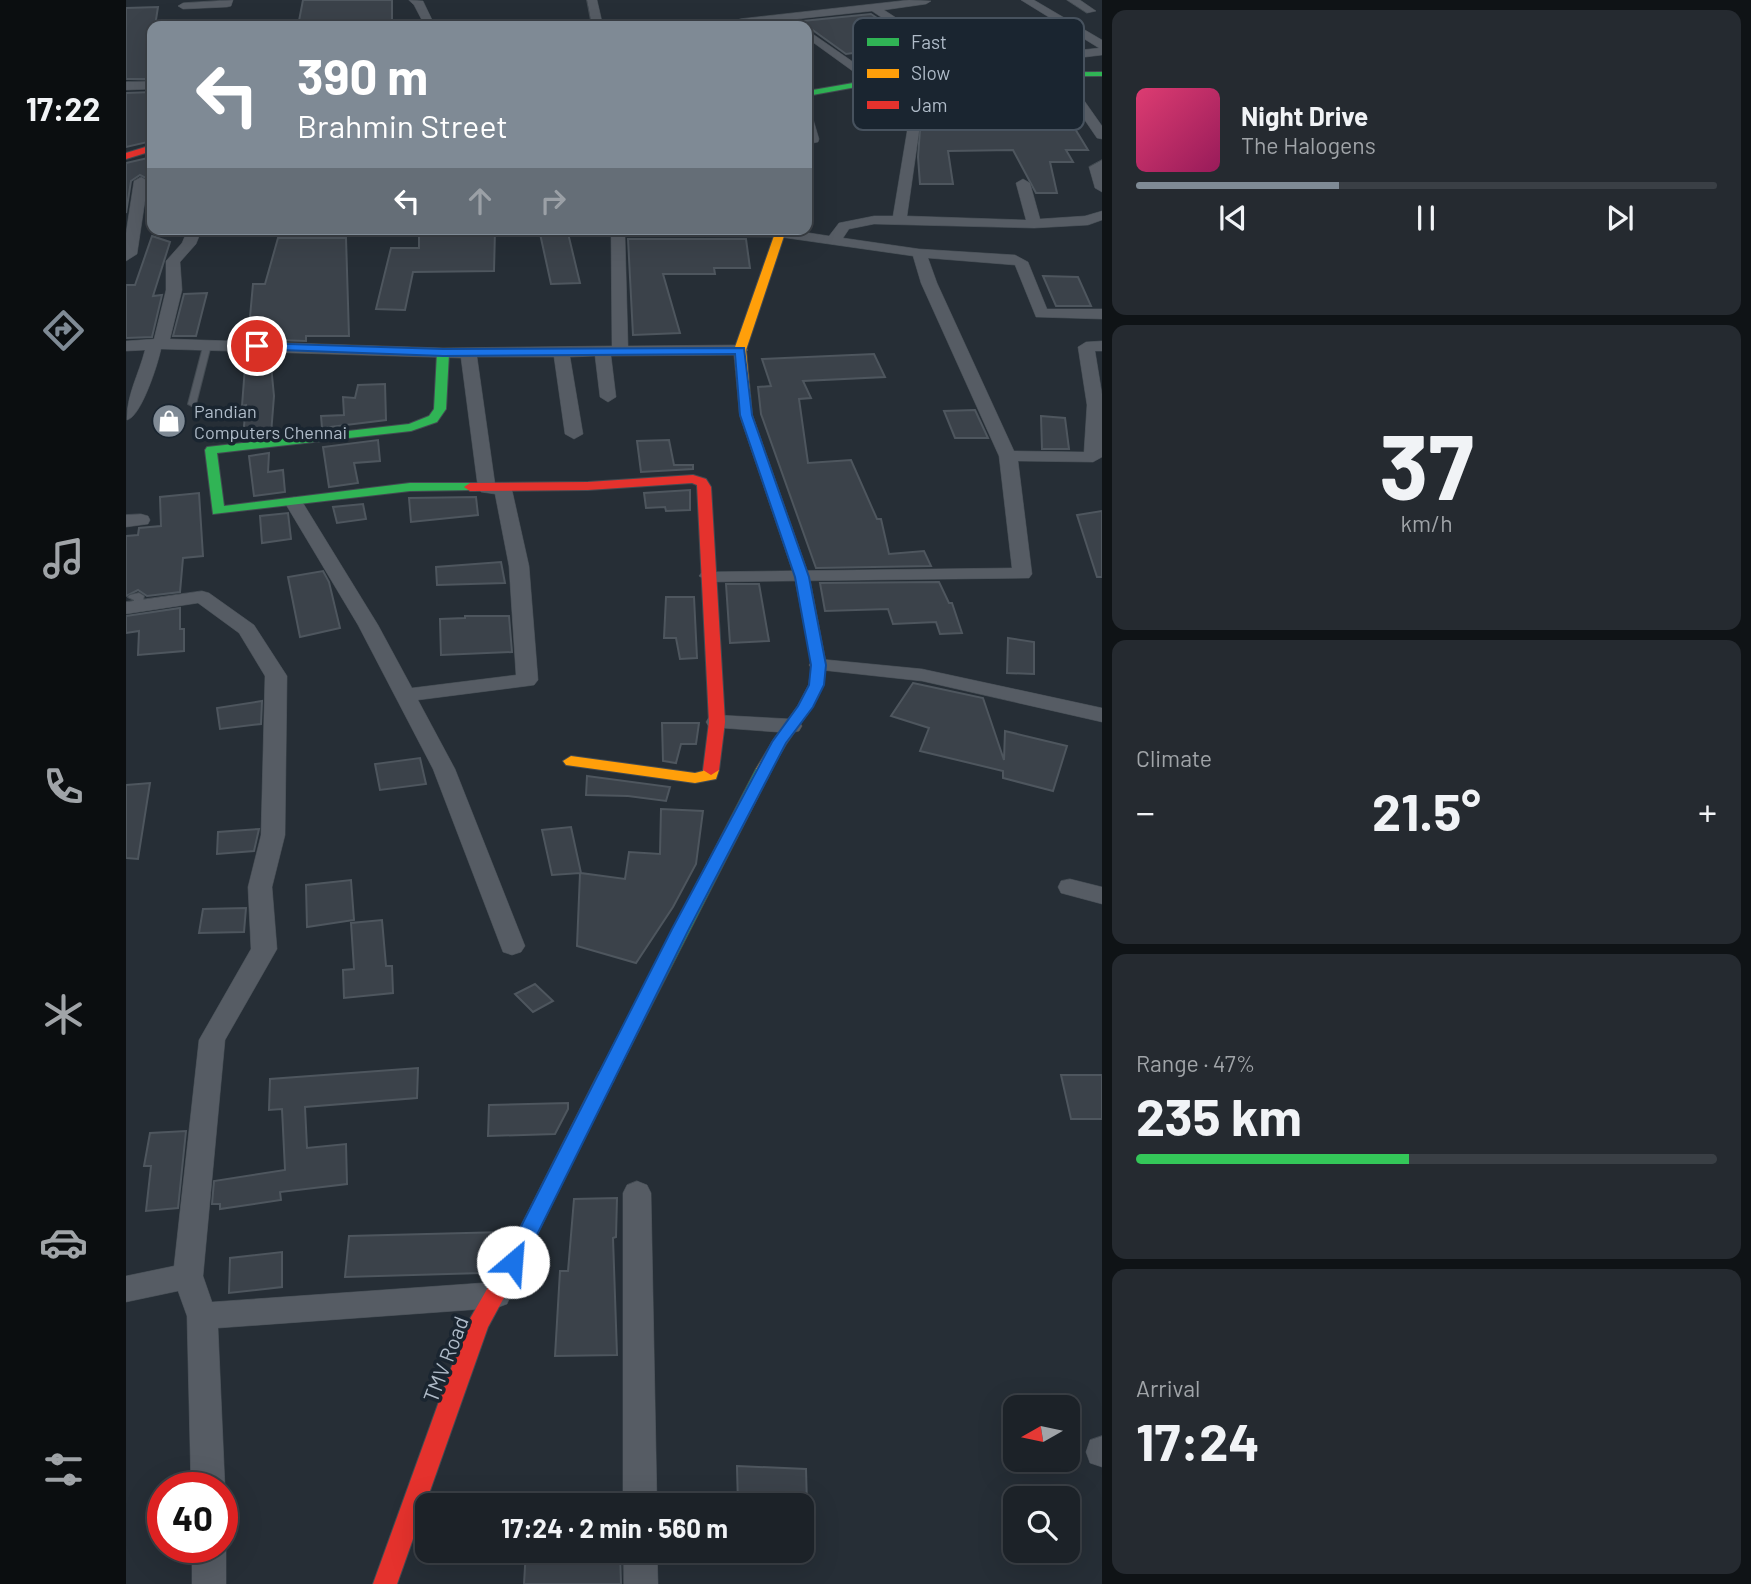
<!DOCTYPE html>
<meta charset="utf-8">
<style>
:root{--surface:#1c2228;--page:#252a30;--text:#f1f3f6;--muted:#a0a4a8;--line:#3a3f45;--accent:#7f8a95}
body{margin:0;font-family:Barlow,sans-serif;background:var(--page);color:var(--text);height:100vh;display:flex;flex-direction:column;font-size:26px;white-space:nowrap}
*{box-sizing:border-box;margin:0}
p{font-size:23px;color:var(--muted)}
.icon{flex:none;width:38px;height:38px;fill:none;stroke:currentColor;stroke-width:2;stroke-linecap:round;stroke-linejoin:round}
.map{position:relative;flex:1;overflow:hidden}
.sheet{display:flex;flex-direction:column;gap:10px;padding:10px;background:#0f1316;width:649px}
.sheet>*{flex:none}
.banner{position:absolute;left:21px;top:21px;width:665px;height:214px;border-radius:14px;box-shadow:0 7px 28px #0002,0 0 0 2px var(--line);background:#7f8a95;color:#fff;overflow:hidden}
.needle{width:46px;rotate:261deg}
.tools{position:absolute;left:877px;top:1395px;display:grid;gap:14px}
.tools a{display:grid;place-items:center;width:77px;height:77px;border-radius:14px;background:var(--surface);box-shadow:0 7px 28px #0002,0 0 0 2px var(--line);font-size:35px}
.speed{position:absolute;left:21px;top:1472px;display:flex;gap:14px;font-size:35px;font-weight:700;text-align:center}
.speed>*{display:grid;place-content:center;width:91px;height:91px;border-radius:50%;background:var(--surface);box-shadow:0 7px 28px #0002,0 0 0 2px var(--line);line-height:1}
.speed .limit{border:10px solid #d22;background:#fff;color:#111}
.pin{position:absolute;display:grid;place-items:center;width:60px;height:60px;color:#fff;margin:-30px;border:4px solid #fff;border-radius:50%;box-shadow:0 2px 7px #0007}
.me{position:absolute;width:77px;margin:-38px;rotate:27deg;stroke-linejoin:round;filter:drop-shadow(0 0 5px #0008)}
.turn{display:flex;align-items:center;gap:24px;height:147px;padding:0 35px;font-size:32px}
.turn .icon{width:91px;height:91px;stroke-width:2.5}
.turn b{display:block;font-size:49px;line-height:60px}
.lanes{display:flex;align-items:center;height:66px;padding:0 35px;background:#0003;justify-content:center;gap:35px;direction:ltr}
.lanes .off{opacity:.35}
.big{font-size:52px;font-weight:700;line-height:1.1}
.sheet .tile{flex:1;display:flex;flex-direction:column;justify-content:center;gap:10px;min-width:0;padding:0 24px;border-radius:14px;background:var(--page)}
.sheet .dial{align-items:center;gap:0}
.dial b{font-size:91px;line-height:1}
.song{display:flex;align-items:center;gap:21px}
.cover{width:84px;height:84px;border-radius:10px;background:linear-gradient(135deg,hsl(340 70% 55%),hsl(330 70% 35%))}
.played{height:7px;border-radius:4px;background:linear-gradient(90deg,var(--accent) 35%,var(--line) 35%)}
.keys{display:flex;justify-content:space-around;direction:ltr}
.heat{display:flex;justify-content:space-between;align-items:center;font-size:38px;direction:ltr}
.charge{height:10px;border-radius:5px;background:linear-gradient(90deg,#34c759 47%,var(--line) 0)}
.trip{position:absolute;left:289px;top:1493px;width:399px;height:70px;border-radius:14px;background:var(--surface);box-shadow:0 7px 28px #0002,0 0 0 2px var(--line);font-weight:700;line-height:70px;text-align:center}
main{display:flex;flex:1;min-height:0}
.tabs{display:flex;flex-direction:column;width:126px;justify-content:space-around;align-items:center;background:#0b0e10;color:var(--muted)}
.tabs .icon{width:49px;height:49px}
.tabs .active{color:var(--accent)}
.tabs b{font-size:32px;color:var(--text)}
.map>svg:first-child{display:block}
</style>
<main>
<nav class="tabs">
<b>17:22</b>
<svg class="icon active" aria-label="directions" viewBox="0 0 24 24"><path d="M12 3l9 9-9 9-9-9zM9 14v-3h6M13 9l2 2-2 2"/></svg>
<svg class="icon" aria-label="music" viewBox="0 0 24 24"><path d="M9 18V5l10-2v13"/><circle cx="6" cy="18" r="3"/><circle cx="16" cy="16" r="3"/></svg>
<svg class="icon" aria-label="phone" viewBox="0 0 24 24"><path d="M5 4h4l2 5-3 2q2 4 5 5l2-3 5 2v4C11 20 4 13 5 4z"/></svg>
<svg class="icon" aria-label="climate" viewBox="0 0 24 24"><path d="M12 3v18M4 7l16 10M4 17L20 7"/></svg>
<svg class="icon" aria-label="car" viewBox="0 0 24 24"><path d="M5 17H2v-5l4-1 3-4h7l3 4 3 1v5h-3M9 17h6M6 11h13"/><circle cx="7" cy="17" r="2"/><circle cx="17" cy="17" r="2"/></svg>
<svg class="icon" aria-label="filters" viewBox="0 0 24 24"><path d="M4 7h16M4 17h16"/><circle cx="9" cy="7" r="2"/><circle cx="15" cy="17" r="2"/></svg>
</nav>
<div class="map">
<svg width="976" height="1584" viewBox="0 0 976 1584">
<rect width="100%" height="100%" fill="#262e36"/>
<!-- building -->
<g fill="#3b424a" stroke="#4e565e" stroke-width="2">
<polygon points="177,0 266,0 266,24 172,26"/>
<polygon points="32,7 29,26 26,26 26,79 0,79 0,8"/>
<polygon points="745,14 803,52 738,60 727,53 720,54 681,26 647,24"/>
<polygon points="796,84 817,85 819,102 826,108 922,109 935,106 962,150 940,150 947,162 924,162 931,193 910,193 887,150 822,151 827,184 794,184 792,157 795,116 805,117"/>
<polygon points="26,92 26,141 0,147 0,93"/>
<polygon points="26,157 26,211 20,212 24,180 14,175 5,181 0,213 0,163"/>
<polygon points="413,229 441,229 454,283 425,284"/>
<polygon points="369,230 368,271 287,272 279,310 250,309 265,248 293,248 293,232"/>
<polygon points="26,236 44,242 27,296 36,295 26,337 0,338 0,285 9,285"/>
<polygon points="152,238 220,238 223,336 180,336 180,341 122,339 127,284 139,284"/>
<polygon points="502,239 620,239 624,268 588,268 589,274 537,274 554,333 507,335"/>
<polygon points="917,276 952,277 965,306 930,306"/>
<polygon points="81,293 70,336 47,336 58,294"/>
<polygon points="120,354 144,355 148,396 145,434 117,437 120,405 116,406"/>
<polygon points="748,354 759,377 677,381 685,398 673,399 682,463 725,460 751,519 755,519 763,554 798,551 805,566 690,568 635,414 632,387 645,386 636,359"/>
<polygon points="259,384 260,420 196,428 195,416 218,415 217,397 229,398 232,385"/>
<polygon points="849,410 862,438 829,438 818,411"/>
<polygon points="915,416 939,418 943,449 916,449"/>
<polygon points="252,440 254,461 228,463 232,483 203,487 197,447"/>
<polygon points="543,440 548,465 567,465 567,469 515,472 511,441"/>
<polygon points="143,453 142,472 157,470 159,492 128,496 123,456"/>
<polygon points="564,490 564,510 540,511 539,507 520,508 518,493"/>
<polygon points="73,493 77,556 57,558 54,592 21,596 12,590 0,596 0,536 12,535 13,528 35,526 34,497"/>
<polygon points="350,497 352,515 285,522 283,498"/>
<polygon points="237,504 240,519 211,523 207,507"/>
<polygon points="976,511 976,577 971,577 951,515"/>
<polygon points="162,513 165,539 136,543 134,516"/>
<polygon points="375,562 379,583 311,585 310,567"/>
<polygon points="197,571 203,582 214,628 174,637 162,577"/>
<polygon points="813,582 823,603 826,603 836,633 814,634 810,622 767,624 762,609 699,611 694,583"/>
<polygon points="600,584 633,584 643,641 604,643"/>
<polygon points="540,597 568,597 571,658 554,659 550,638 538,638"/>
<polygon points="54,608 54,629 58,629 58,651 12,655 13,631 0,633 0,616"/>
<polygon points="339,616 383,616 386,652 315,655 314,619 339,618"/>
<polygon points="882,638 908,642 908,674 881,673"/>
<polygon points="787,683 857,698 878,760 879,731 941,746 927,791 877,778 877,771 794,751 803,728 765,716"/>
<polygon points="136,701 135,724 94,729 91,708"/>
<polygon points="536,723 573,723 570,744 555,744 550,763 537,761"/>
<polygon points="294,758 300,784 254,790 249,764"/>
<polygon points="461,776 544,787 540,801 502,796 460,795"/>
<polygon points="24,783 12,859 0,858 0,785"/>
<polygon points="535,809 577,811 570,864 547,907 510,963 451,946 454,873 426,875 416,830 445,827 455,873 499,879 503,852 534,854"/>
<polygon points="133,829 128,851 91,854 92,832"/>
<polygon points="225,880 228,920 181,927 180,885"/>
<polygon points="120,908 118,932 73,933 77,909"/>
<polygon points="256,920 260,966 266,966 267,993 218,998 217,970 228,969 225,923"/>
<polygon points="409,984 427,1001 407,1012 389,994"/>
<polygon points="292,1068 291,1098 179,1107 181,1148 220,1144 221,1184 154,1192 155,1200 94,1209 94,1204 86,1204 88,1181 159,1170 156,1109 143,1110 144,1079"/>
<polygon points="935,1075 976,1075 976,1119 945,1119"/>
<polygon points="442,1103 442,1109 429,1134 362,1136 363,1105"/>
<polygon points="60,1131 52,1208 20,1211 25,1166 18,1166 24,1133"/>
<polygon points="491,1198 490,1237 487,1238 491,1355 429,1356 434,1271 442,1271 448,1199"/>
<polygon points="378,1232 356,1273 219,1277 223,1236"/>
<polygon points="156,1252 156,1287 103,1293 104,1258"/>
<polygon points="611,1466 680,1469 681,1505 612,1505"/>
<polygon points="400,1550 494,1550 495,1584 398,1584"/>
</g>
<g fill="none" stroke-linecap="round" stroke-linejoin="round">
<!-- lane casing -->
<g stroke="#434b52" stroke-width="2">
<g id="lane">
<path d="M 821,73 L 824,75 L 825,82 L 914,84 L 918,86 L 925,104 L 922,106 L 826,105 L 822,102 L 818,75 ZM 825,86 L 911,87 L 918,102 L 829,102 Z"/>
<polygon points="78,343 85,345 70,404 66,406 62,404"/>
<polygon points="13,593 18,596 16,605 11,608 8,607 8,600 2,597 4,595"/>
</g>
</g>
<!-- street casing -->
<g stroke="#434b52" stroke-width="1">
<g id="street">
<polygon points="107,0 105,6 101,7 57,9 52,6 57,3"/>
<polygon points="283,0 297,1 309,26 299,26 288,5"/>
<polygon points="461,0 471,0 477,26 466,26"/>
<polygon points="783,0 805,1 800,4 758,10 823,52 897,45 920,54 973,48 895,0 908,0 976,40 976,55 918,62 895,52 728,72 681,38 681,30 730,64 810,54 746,11 614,25 608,22 614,19"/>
<polygon points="941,0 954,0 970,11 961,13"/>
<path d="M 785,71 L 791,75 L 793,132 L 781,216 L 900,220 L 890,183 L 897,179 L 904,183 L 914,219 L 959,216 L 976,211 L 976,220 L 962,225 L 908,228 L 748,224 L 723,229 L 717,238 L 793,249 L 889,255 L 902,262 L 921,309 L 976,309 L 976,319 L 910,317 L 889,265 L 802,258 L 811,283 L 888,451 L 958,452 L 961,405 L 952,347 L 960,342 L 976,341 L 976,351 L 969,351 L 976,394 L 976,457 L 967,462 L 892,461 L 906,574 L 903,578 L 583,582 L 573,576 L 576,572 L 886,568 L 873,456 L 795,283 L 787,256 L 654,237 L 499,236 L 502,346 L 614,345 L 622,350 L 614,355 L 485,356 L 490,397 L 482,402 L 474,397 L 469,356 L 444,357 L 457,434 L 448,439 L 439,434 L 428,357 L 351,357 L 369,484 L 383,486 L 386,490 L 403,566 L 412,680 L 408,685 L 401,686 L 292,700 L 329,769 L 399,946 L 395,952 L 386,955 L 377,952 L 307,769 L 232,625 L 159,503 L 168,497 L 177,503 L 252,625 L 286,688 L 390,675 L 383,566 L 369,494 L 355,492 L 352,488 L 335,358 L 35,349 C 32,364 15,417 1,420 C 0,396 13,374 19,350 L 0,351 L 0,341 L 28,339 L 40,290 L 40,261 L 56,243 L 62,229 L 76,229 L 70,244 L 54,262 L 56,290 L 44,339 L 317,348 L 486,346 L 485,229 L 658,229 L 703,236 L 713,223 L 748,216 L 767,216 L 781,132 L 779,75 Z"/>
<polygon points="934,71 938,72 976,126 976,139 971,138 928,75"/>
<polygon points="26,81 26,89 0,90 0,82"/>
<polygon points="681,115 687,119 693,139 692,142 687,143 681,139"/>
<polygon points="976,160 976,192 969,188 963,167"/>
<polygon points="15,177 22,181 11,254 0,261 0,233 8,181"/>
<polygon points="15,514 22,516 24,520 22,524 0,527 0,515"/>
<polygon points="76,591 83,593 128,625 161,676 159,835 146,887 151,949 99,1040 77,1276 86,1302 370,1282 381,1286 385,1295 381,1304 370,1308 92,1328 99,1488 96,1493 96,1488 65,1488 61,1316 52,1291 0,1302 0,1276 48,1266 73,1040 125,949 122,887 135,835 139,676 113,633 72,603 0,614 0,602"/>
<polygon points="693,659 796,669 976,708 976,722 796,681 686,669 683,665 686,661"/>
<polygon points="591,715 665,719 673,721 676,726 673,731 665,733 583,727 580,722 583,717"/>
<polygon points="944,879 976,887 976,904 935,893 932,887 935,881"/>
<polygon points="511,1181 521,1185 525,1193 531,1505 497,1505 497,1193 501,1185"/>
<polygon points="976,1436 976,1467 964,1463 960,1452 964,1440"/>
<polygon points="96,1538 100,1547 100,1584 66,1584 66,1547 96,1547"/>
<polygon points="497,1550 531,1550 532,1584 498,1584"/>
</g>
</g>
<!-- fast casing -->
<g stroke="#434b52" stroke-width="2">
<g id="fast">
<polygon points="976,72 976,76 785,77 681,96 681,91 785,73"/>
<polygon points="317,350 323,353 320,409 311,422 285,431 91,453 98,506 284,483 344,483 348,484 348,490 284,491 87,514 79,450 81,447 283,424 303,416 308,409 311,353"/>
<polygon points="638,764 646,769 489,1077 487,1082 480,1084 473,1082 471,1077 630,769"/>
</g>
</g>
<!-- slow casing -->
<g stroke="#434b52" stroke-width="2">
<g id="slow">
<polygon points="654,230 659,233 620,350 626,415 683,577 700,665 697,685 686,707 660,744 643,773 638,774 630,769 648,739 672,706 683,685 686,665 669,577 614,415 608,350 649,233"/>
<polygon points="445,756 569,773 577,771 580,766 585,765 593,770 590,779 569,783 440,765 437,761"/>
</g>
</g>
<!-- jam casing -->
<g stroke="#434b52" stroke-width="2">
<g id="jam">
<polygon points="26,145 26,151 0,159 0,153"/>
<polygon points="567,475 580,479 585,487 599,722 593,770 585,775 577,770 583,722 571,485 566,483 462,490 344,491 338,487 344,483 462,482"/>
<polygon points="480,1070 487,1072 489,1077 394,1268 362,1327 271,1584 247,1584 341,1324 380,1256 473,1072"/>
</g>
</g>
<!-- lane -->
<use href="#lane" fill="#565c64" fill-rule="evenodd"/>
<!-- street -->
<use href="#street" fill="#565c64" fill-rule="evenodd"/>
<!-- fast -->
<use href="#fast" fill="#30b455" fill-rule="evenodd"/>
<!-- slow -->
<use href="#slow" fill="#ff9f0a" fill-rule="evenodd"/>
<!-- jam -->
<use href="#jam" fill="#e5322d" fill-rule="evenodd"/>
</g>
<!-- route -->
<polygon fill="#1a73e8" stroke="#114b97" stroke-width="2" points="131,343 317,349 618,348 626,415 683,577 700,665 698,685 687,707 660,743 563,929 394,1269 387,1271 380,1269 376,1262 380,1256 546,929 646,742 672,706 683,685 685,665 669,577 614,415 609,354 317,356 127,349 127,344"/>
<!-- icons -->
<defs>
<g id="shop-disc" transform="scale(1.75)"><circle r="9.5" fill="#7f8a95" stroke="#1a2530"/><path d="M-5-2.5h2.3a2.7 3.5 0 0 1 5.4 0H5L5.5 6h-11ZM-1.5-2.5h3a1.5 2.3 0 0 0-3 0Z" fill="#fff"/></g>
</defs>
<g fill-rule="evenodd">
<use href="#shop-disc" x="43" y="421"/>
</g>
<g text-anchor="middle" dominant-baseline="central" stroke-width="7" stroke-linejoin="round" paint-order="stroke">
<!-- far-poi labels -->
<g font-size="18" fill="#afbbc8" stroke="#1a2530" text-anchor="start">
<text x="68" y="411">Pandian<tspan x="68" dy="21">Computers Chennai</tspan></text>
</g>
<!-- street labels -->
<g font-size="21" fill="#afbbc8" stroke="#1a2530">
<text transform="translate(319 1359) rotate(-69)">TMV Road</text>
</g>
</g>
<!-- legend -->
<rect x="727" y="18" width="231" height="112" rx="10" fill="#1a2530" stroke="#47525e" stroke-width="2"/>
<rect x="741" y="38" width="32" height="8" fill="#30b455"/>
<rect x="741" y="69" width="32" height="9" fill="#ff9f0a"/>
<rect x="741" y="101" width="32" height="8" fill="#e5322d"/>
<g font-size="19" fill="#afbbc8">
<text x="785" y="49">Fast</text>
<text x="785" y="80">Slow</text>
<text x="785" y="112">Jam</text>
</g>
</svg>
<div class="tools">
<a><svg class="needle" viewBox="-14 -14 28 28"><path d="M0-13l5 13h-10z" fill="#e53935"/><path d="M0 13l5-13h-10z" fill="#a0a4a8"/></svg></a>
<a><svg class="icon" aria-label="search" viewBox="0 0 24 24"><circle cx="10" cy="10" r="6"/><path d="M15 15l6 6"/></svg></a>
</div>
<div class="speed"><div class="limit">40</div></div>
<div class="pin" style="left:131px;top:346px;background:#d93025"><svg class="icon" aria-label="arrive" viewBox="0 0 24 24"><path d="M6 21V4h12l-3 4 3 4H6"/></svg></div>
<svg class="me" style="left:387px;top:1262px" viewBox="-20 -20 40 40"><circle r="19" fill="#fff"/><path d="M0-13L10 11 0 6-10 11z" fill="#1a73e8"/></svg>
<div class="trip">17:24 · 2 min · 560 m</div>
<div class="banner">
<div class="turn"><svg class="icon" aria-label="left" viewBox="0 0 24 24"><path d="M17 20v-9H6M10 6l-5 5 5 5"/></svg><div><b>390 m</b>Brahmin Street</div></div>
<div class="lanes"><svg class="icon" aria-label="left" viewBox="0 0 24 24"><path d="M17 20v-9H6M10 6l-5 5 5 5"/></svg><svg class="icon off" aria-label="ahead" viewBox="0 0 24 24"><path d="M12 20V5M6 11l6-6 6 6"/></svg><svg class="icon off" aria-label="right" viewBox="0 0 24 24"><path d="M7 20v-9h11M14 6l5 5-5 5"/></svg></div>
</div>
</div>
<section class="sheet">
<div class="tile">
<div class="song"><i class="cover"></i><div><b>Night Drive</b><p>The Halogens</p></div></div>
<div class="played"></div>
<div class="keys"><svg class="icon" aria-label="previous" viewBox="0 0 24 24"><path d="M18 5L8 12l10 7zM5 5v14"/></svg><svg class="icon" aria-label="pause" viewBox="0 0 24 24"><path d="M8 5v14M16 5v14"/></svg><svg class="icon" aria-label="next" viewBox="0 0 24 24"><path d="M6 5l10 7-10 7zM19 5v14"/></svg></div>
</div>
<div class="tile dial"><b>37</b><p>km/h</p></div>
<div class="tile"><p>Climate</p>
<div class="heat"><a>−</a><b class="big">21.5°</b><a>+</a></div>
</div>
<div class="tile"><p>Range · 47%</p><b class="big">235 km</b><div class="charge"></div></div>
<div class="tile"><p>Arrival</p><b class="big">17:24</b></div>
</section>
</main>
